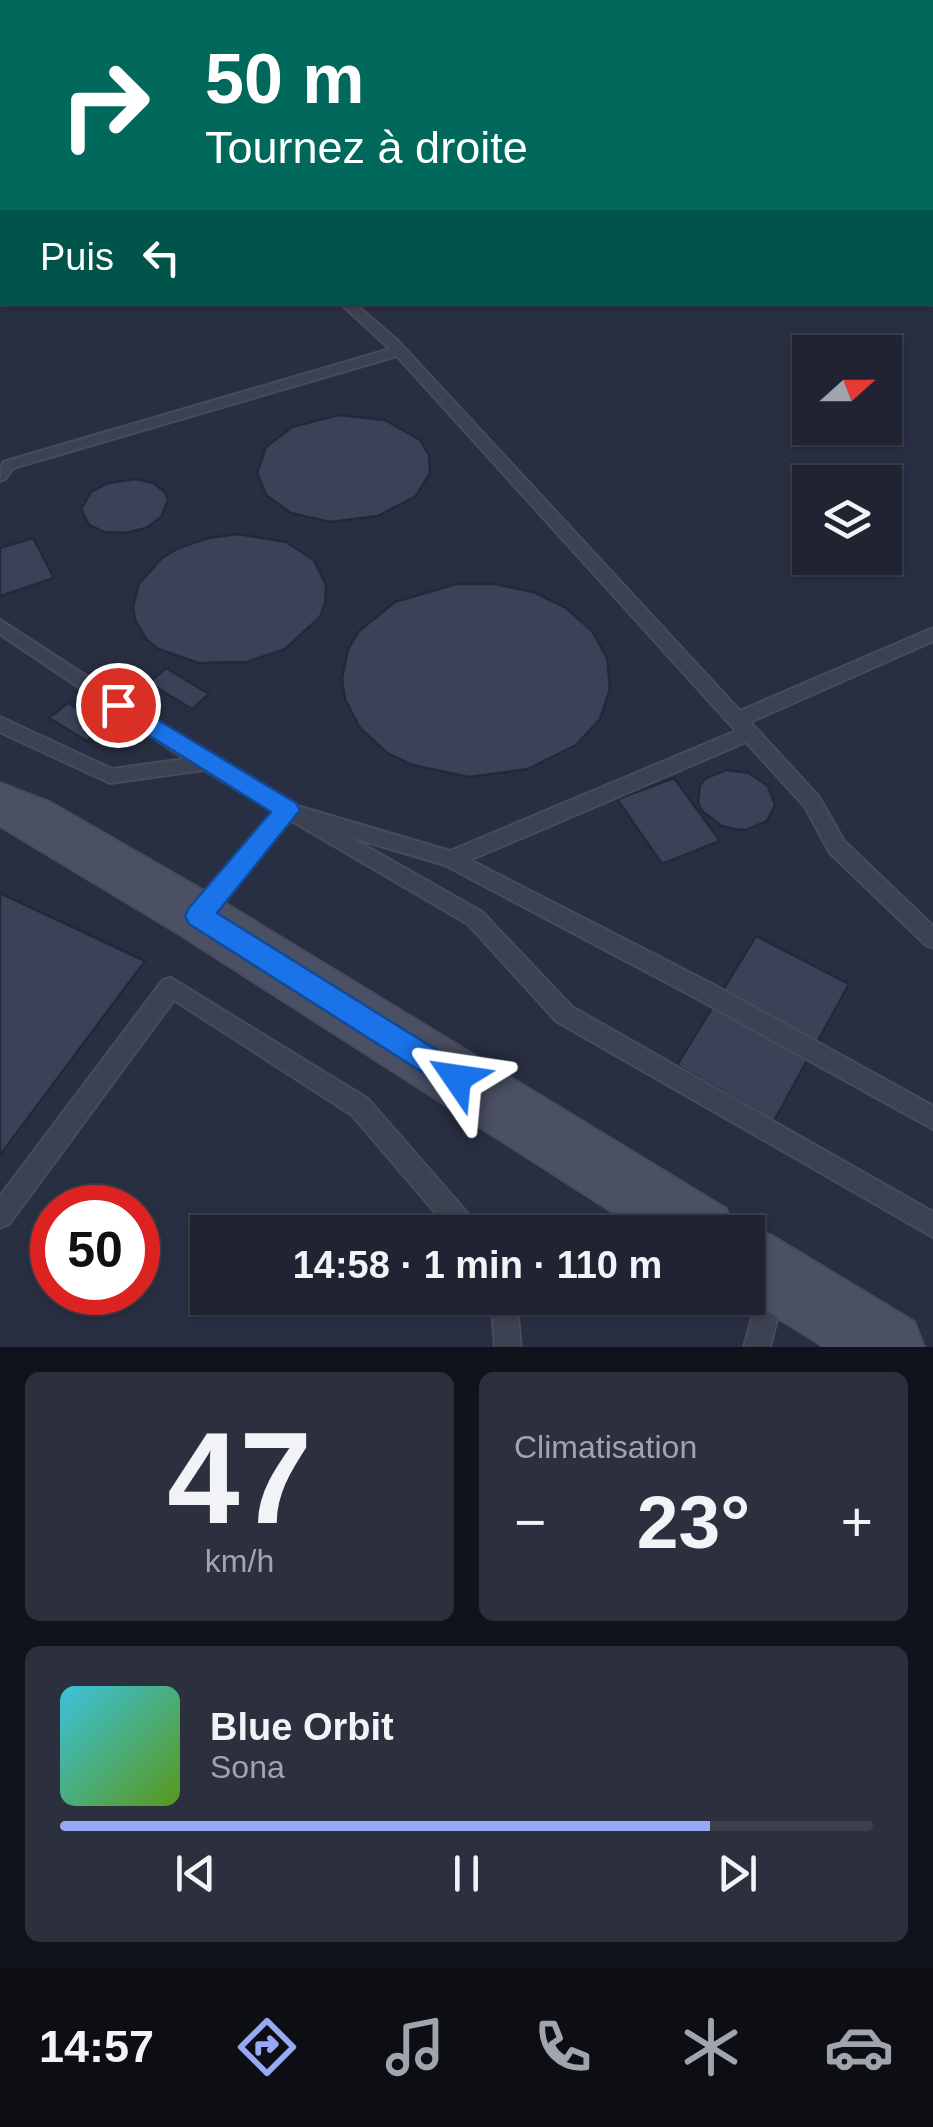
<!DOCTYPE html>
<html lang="fr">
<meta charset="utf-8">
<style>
:root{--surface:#1f2332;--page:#2c2f3e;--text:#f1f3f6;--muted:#a1a4ac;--line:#3c404d;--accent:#98a9f3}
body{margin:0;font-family:Helvetica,sans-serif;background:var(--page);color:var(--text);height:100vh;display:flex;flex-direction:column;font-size:38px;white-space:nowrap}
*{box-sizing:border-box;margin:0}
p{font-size:32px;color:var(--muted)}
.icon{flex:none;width:55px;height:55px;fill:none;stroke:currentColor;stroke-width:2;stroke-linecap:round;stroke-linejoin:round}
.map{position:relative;height:1347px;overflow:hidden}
.side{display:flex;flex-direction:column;gap:25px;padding:25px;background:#11131c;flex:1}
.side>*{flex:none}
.hud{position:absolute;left:0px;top:0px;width:935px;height:305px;box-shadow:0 2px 8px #0004,0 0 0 2px var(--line);background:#00695c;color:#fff;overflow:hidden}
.needle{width:65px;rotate:69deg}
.buttons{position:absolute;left:792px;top:335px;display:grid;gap:20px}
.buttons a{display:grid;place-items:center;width:110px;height:110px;border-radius:0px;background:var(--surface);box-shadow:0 2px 8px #0004,0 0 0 2px var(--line);font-size:50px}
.speed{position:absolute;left:30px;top:1185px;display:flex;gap:20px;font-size:50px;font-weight:700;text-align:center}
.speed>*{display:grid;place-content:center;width:130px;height:130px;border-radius:50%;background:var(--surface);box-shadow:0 2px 8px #0004,0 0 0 2px var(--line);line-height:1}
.speed .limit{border:15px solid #d22;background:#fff;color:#111}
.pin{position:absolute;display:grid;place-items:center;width:85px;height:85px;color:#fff;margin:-42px;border:5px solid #fff;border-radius:50%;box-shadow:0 2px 10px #0007}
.me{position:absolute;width:110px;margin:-55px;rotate:302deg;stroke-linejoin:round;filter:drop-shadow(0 0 8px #0008)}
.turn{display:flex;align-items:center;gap:35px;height:210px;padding:0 40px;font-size:45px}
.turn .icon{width:130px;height:130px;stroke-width:2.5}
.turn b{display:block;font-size:70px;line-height:85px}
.then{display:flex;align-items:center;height:95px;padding:0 40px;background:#0003;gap:20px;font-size:38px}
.big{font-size:75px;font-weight:800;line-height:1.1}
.side .tile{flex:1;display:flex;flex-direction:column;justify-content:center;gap:15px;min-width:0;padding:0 35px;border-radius:15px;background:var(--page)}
.side .dial{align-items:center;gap:0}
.dial b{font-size:130px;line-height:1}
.song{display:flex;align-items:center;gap:30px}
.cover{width:120px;height:120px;border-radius:15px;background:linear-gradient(135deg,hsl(190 70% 55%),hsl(90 70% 35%))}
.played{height:10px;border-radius:5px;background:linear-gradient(90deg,var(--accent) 80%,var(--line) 80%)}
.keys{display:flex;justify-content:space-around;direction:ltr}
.heat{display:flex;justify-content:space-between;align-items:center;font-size:55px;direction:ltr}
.side .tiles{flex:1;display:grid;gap:25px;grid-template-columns:1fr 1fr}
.tile:last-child{grid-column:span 2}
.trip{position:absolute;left:190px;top:1215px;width:575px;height:100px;border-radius:0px;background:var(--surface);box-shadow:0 2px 8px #0004,0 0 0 2px var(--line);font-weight:800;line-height:100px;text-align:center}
.tab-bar{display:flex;height:160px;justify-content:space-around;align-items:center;background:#0c0e14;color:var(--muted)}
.tab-bar .icon{width:70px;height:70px}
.tab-bar .current{color:var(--accent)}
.tab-bar b{font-size:45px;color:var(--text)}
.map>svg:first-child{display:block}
</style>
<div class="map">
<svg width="933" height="1347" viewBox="0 0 933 1347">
<rect width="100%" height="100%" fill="#292f42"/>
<!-- building -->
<g fill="#3b4258" stroke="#242839" stroke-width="2.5">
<polygon points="338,415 385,420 420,440 429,455 430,473 416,496 378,516 330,522 291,513 266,495 257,473 266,447 292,427"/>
<polygon points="135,479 153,483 165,492 168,500 161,517 146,528 125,533 104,532 89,525 81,509 91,492 108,483"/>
<polygon points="238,534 286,542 314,560 326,585 325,604 320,617 285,649 247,662 199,663 158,649 146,639 135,620 133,606 139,584 162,558 179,548 208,538"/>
<polygon points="33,538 54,578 0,596 0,548"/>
<polygon points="456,584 495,584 533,592 566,608 592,631 607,658 610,689 600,719 576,745 528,769 469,777 412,765 387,753 360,728 345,699 342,679 348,649 359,631 395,602"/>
<polygon points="166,668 209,694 192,709 149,683"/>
<polygon points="68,703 105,725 87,741 49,718"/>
<polygon points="726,770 749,773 768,786 775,805 767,821 746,830 734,829 722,826 703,812 698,803 700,785 706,778"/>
<polygon points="674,778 720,841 662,864 617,799"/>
<polygon points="0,893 145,961 0,1155"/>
<polygon points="756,936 849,984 774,1121 677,1065"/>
</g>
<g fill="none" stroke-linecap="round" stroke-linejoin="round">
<!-- lane casing -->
<g stroke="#474b5b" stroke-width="4">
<g id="lane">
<rect x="0" y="122" width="2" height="7"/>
<polygon points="0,196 2,197 2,204 0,204"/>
<polygon points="2,273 2,281 0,282 0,274"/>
<polygon points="339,302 353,302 399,342 740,711 933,628 933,641 750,722 819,797 844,841 933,926 933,948 926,945 830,853 805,807 746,742 470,860 714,985 933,1106 933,1129 698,999 445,865 350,837 482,912 572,1007 933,1212 933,1237 556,1021 468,924 290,820 206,922 199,925 192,922 189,916 192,910 274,812 204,770 110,783 0,732 0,717 112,769 185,759 0,634 0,620 213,758 294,805 450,851 736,731 397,356 13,468 5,479 0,481 3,462 390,349"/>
<polygon points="171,978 368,1099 476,1223 479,1232 452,1232 352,1115 174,1000 9,1224 0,1228 0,1196 163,980"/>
<polygon points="773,1275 782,1278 785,1287 770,1347 744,1347 761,1287 764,1278"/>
<polygon points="491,1298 516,1298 521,1347 495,1347"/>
</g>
</g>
<!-- street casing -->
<g stroke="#474b5b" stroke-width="6">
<polygon id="street" points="932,178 933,178 932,191"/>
</g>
<!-- secondary casing -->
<g stroke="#474b5b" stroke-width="4">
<polygon id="secondary" points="0,783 49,802 218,899 726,1209 736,1232 748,1227 772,1236 914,1322 924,1347 825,1347 746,1298 748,1232 644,1232 178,933 0,826"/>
</g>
<!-- lane -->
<use href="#lane" fill="#3d4252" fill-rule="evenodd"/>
<!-- street -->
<use href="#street" fill="#3d4252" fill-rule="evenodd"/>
<!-- secondary -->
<use href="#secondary" fill="#4b5065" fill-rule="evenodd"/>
</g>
<!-- route -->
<polygon fill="#1a73e8" stroke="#114b97" stroke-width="2.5" points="118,696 296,803 300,810 217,913 467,1069 472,1078 467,1088 457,1092 447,1088 189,924 185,916 189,908 271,812 110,711 106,705"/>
</svg>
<div class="buttons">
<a><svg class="needle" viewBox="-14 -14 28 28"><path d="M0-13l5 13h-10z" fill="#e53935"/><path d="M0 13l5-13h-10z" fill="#a1a4ac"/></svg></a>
<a><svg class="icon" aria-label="layers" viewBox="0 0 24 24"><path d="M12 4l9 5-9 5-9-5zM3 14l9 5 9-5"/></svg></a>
</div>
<div class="speed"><div class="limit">50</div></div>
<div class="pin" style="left:118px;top:705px;background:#d93025"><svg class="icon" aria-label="arrive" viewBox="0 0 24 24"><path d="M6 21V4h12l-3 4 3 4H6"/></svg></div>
<svg class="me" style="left:457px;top:1078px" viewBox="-20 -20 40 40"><path d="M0-17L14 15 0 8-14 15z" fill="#1a73e8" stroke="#fff" stroke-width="4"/></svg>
<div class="trip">14:58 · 1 min · 110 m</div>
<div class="hud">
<div class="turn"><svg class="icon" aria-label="right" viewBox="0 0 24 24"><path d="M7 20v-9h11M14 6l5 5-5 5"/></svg><div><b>50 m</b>Tournez à droite</div></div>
<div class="then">Puis<svg class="icon" aria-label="left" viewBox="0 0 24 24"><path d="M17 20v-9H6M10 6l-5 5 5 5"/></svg></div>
</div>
</div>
<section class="side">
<div class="tiles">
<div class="tile dial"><b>47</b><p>km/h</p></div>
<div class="tile"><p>Climatisation</p>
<div class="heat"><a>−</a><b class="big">23°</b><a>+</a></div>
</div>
<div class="tile">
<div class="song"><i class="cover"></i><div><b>Blue Orbit</b><p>Sona</p></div></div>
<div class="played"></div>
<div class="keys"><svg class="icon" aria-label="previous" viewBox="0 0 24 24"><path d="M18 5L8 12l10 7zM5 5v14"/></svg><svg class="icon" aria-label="pause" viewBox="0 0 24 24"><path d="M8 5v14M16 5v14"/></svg><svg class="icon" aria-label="next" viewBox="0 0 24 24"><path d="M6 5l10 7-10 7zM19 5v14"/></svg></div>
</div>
</div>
</section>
<nav class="tab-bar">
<b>14:57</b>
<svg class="icon current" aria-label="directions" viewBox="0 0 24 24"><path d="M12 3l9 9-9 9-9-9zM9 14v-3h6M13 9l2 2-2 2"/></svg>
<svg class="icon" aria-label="music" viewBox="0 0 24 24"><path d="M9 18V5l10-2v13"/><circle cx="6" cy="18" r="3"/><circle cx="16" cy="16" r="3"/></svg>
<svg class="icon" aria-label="phone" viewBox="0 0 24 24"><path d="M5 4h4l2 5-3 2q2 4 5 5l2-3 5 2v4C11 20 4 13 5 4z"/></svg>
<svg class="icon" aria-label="climate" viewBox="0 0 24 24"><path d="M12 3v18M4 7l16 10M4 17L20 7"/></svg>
<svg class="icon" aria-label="car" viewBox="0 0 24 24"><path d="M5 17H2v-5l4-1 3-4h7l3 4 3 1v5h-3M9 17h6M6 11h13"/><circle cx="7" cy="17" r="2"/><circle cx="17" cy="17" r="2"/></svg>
</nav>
